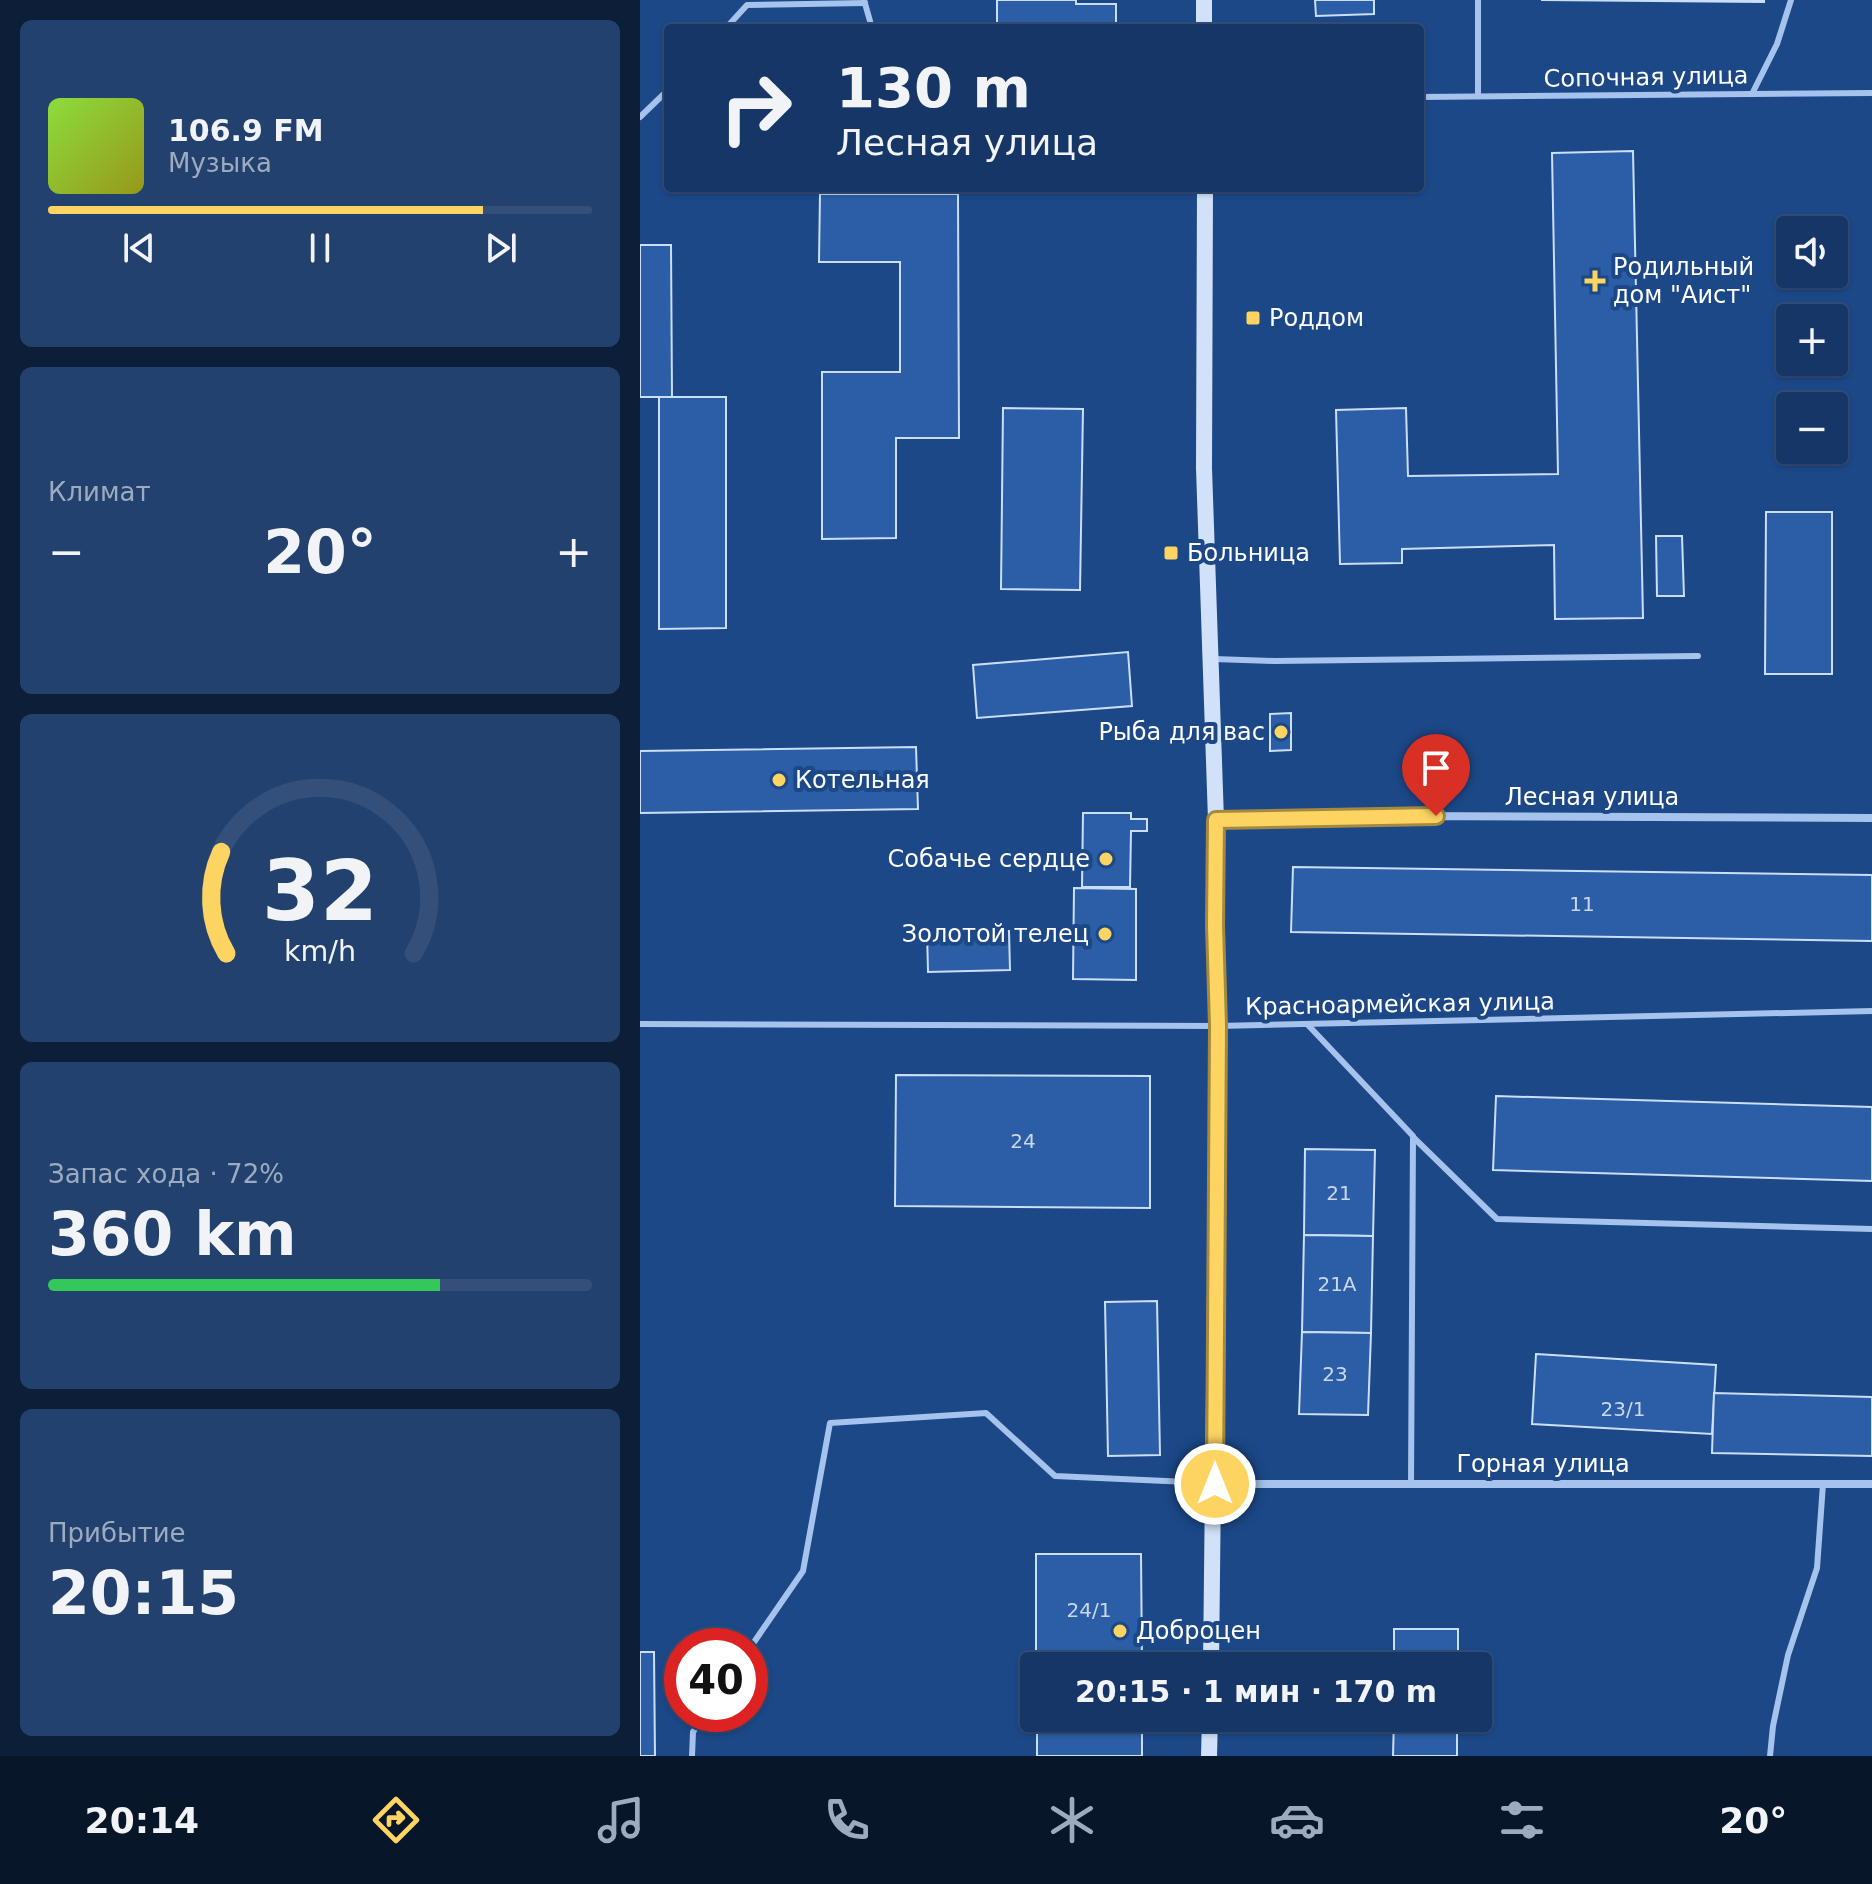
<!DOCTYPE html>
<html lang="ru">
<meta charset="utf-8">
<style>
:root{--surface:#153666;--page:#22416f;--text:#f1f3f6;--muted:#9dabbf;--line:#34507a;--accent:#fdd462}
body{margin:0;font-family:"DejaVu Sans",sans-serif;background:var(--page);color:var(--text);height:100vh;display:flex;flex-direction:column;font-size:30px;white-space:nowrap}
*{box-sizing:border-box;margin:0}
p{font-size:26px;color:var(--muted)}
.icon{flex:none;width:44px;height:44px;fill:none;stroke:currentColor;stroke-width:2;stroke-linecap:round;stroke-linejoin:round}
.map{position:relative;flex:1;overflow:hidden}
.sheet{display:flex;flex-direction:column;gap:20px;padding:20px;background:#0c1e38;width:640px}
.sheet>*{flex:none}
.top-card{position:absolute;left:24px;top:24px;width:760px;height:168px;border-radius:8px;box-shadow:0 2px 6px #0004,0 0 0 2px var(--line);background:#153666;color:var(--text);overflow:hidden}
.fabs{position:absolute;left:1136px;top:216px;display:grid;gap:16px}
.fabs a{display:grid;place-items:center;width:72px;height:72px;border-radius:8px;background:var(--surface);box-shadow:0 2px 6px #0004,0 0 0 2px var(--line);font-size:40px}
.speed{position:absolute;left:24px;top:1628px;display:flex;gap:16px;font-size:40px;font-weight:700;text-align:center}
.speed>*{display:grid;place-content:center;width:104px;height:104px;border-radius:50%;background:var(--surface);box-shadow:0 2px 6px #0004,0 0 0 2px var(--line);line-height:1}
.speed .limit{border:12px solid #d22;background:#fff;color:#111}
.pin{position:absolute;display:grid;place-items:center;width:68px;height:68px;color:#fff;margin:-82px -34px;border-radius:50% 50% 50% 0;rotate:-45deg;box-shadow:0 0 8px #0007}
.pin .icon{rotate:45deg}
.me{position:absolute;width:88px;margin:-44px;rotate:0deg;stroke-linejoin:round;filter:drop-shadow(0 0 6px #0008)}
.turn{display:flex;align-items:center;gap:28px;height:168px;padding:0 40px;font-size:36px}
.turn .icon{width:104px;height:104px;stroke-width:2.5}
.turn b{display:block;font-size:56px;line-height:68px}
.big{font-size:60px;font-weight:600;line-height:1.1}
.sheet .tile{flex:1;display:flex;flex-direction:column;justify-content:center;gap:12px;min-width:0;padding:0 28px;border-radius:12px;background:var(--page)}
.sheet .dial{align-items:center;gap:0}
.dial svg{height:208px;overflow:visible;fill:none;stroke:var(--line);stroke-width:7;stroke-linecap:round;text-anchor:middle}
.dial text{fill:var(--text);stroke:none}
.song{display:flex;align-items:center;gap:24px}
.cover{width:96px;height:96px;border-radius:12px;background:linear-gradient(135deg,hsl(90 70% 55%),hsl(60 70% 35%))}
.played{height:8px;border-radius:4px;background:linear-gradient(90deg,var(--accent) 80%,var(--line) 80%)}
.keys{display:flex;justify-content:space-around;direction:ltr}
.heat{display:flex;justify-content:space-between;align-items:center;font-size:44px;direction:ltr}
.charge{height:12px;border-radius:6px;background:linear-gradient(90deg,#34c759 72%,var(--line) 0)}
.trip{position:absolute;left:380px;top:1652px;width:472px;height:80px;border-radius:8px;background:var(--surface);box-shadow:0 2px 6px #0004,0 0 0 2px var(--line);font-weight:600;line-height:80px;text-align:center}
.dock{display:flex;height:128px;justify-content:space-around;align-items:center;background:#081629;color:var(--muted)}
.dock .icon{width:56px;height:56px}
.dock .on{color:var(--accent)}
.dock b{font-size:36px;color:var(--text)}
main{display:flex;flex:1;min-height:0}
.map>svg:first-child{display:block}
</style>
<main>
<section class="sheet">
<div class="tile">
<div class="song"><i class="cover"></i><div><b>106.9 FM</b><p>Музыка</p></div></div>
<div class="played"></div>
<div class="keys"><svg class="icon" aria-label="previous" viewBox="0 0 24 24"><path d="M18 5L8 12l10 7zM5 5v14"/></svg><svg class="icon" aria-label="pause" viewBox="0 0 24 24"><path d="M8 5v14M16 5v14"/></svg><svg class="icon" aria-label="next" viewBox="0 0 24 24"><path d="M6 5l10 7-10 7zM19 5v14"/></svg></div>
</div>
<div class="tile"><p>Климат</p>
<div class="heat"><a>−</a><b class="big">20°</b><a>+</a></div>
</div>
<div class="tile dial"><svg viewBox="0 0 100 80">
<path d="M14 69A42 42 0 1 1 86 69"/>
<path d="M14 69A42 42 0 0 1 12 30" stroke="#fdd462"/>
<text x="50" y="56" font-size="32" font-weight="700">32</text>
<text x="50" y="72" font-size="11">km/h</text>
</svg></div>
<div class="tile"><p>Запас хода · 72%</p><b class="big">360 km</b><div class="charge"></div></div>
<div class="tile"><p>Прибытие</p><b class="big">20:15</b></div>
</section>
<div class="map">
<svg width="1232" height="1756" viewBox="0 0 1232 1756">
<rect width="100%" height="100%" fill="#1c4888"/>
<!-- building -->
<g fill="#2b5ea6" stroke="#cadef9" stroke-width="2">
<polygon points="357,0 436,0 436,4 476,4 476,28 357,28"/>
<polygon points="675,0 734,0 734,14 676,16"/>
<polygon points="901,0 1124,0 1124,2"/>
<polygon points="993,151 1003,618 915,619 914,545 762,549 762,563 700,564 696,410 766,408 768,476 918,474 912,153"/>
<polygon points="180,194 318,194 319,438 256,438 256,538 182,539 182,372 260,372 260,262 179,262"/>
<polygon points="0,245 31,245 32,397 0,397"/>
<polygon points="19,397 86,397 86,628 19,629"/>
<polygon points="363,408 443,409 440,590 361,589"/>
<polygon points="1126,512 1192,512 1192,674 1125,674"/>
<polygon points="1016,536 1042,536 1044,596 1017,596"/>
<polygon points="488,652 492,706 337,718 333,665"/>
<polygon points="651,713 651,750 630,751 630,714"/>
<polygon points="276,747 278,809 0,813 0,751"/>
<polygon points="443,813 491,813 491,819 507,819 507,831 491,831 490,887 442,887"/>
<polygon points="653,867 1232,875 1232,941 651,932"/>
<polygon points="434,888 496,889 496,980 433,979"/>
<polygon points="369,931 370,970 288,972 287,932"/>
<polygon points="256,1075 510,1076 510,1208 255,1206"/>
<polygon points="856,1096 1232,1107 1232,1181 853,1170"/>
<polygon points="665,1149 735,1150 733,1236 664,1235"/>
<polygon points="664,1235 733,1236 731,1333 662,1332"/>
<polygon points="517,1301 520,1455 468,1456 465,1302"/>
<polygon points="662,1332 731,1333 728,1415 659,1414"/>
<polygon points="896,1354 1076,1365 1072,1434 892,1424"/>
<polygon points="1074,1393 1232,1397 1232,1456 1072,1453"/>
<polygon points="396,1554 501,1554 502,1666 396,1666"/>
<rect x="754" y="1629" width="64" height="37"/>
<polygon points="0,1652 14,1652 15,1756 0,1756"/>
<rect x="397" y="1718" width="105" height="38"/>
<polygon points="754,1718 817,1718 817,1756 753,1756"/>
</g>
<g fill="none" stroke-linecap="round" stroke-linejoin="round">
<!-- lane -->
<g stroke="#a5c3ec" stroke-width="6">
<polyline points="224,0 232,28"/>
<polyline points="86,28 107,5 225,3"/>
<polyline points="1112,94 1137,44 1151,0"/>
<polyline points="838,96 838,0"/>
<polyline points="780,97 1232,93"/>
<polyline points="0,117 28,90"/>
<polyline points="574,659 634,661 1058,656"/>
<polyline points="0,1024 578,1026 1232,1011"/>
<polyline points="668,1025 773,1136 771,1484"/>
<polyline points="773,1137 857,1219 1232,1229"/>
<polyline points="110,1648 163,1571 190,1423 346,1413 415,1476 570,1483"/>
<polyline points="52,1756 53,1732 65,1714"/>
<polyline points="1130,1756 1133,1726 1148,1655 1177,1568 1183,1484"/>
</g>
<!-- street -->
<g stroke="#a5c3ec" stroke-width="8">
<polyline points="576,820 764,816 1232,818"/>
<polyline points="575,1484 1232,1484"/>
</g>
<!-- secondary -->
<g stroke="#d1e1f9" stroke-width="16">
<polyline points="564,0 564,28"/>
<polyline points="565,188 564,468 576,820 575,925 578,1026 571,1666"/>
<polyline points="569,1756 570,1718"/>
</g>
</g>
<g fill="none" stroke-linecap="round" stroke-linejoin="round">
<!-- route casing -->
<g stroke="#a48a40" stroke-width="20">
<polyline id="route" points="575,1484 578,1026 575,925 576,820 796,816"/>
</g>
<!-- route -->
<use href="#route" stroke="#fdd462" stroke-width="14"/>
</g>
<!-- markers -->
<g fill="#fdd462" stroke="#1c4888" stroke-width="3">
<path d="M951 269h8v8h8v8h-8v8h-8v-8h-8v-8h8z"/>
<rect x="605" y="310" width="16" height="16" rx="4"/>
<rect x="523" y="545" width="16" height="16" rx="4"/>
<circle cx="641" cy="732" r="8"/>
<circle cx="139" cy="780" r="8"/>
<circle cx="466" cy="859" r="8"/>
<circle cx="465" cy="934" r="8"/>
<circle cx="480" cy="1631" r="8"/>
</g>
<g text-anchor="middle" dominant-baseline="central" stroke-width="8" stroke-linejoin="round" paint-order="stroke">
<!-- number labels -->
<g font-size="20" fill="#cad7e9">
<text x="942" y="904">11</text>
<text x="383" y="1141">24</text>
<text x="699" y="1193">21</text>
<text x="697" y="1284">21А</text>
<text x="695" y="1374">23</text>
<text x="983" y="1409">23/1</text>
<text x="449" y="1610">24/1</text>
</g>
<!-- street labels -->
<g font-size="24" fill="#fff" stroke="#1c4888">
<text transform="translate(1006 77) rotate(-1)">Сопочная улица</text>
<text x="952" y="797">Лесная улица</text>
<text transform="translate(760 1004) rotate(-1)">Красноармейская улица</text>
<text x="903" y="1464">Горная улица</text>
</g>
<!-- poi labels -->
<g font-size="24" fill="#fff" stroke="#1c4888" text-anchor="start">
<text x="973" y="267">Родильный<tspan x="973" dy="28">дом "Аист"</tspan></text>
<text x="629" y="318">Роддом</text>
<text x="547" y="553">Больница</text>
<text x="625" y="732" text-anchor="end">Рыба для вас</text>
<text x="155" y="780">Котельная</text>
<text x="450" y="859" text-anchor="end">Собачье сердце</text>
<text x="449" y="934" text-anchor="end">Золотой телец</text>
<text x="496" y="1631">Доброцен</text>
</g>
</g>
</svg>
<div class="fabs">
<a><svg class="icon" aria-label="sound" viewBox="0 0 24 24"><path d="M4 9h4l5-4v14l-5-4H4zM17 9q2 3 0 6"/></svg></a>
<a>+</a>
<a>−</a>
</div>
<div class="speed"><div class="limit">40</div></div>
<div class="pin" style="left:796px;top:816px;background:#d93025"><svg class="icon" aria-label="arrive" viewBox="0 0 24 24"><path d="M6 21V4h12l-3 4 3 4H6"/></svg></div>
<svg class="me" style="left:575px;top:1484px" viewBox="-20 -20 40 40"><circle r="17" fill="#fdd462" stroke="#fff" stroke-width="3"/><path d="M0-11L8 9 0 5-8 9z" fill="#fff"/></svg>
<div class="trip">20:15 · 1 мин · 170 m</div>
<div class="top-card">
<div class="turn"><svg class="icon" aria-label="right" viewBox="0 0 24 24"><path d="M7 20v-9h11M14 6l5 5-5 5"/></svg><div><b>130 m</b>Лесная улица</div></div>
</div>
</div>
</main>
<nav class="dock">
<b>20:14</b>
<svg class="icon on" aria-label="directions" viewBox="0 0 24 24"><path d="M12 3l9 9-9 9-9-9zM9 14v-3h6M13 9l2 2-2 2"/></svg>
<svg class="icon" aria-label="music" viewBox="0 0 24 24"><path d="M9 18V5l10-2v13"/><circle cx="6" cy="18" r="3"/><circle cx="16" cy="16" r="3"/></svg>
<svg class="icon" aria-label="phone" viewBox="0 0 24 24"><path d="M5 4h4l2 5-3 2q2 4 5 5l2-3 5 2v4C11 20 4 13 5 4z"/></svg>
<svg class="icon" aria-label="climate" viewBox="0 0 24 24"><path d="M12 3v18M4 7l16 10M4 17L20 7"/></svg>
<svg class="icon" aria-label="car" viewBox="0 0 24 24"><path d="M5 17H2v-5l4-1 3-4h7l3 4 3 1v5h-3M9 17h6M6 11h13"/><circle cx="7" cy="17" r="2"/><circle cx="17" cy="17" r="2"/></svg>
<svg class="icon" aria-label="filters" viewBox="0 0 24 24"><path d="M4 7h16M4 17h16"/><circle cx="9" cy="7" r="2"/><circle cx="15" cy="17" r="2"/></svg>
<b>20°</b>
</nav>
